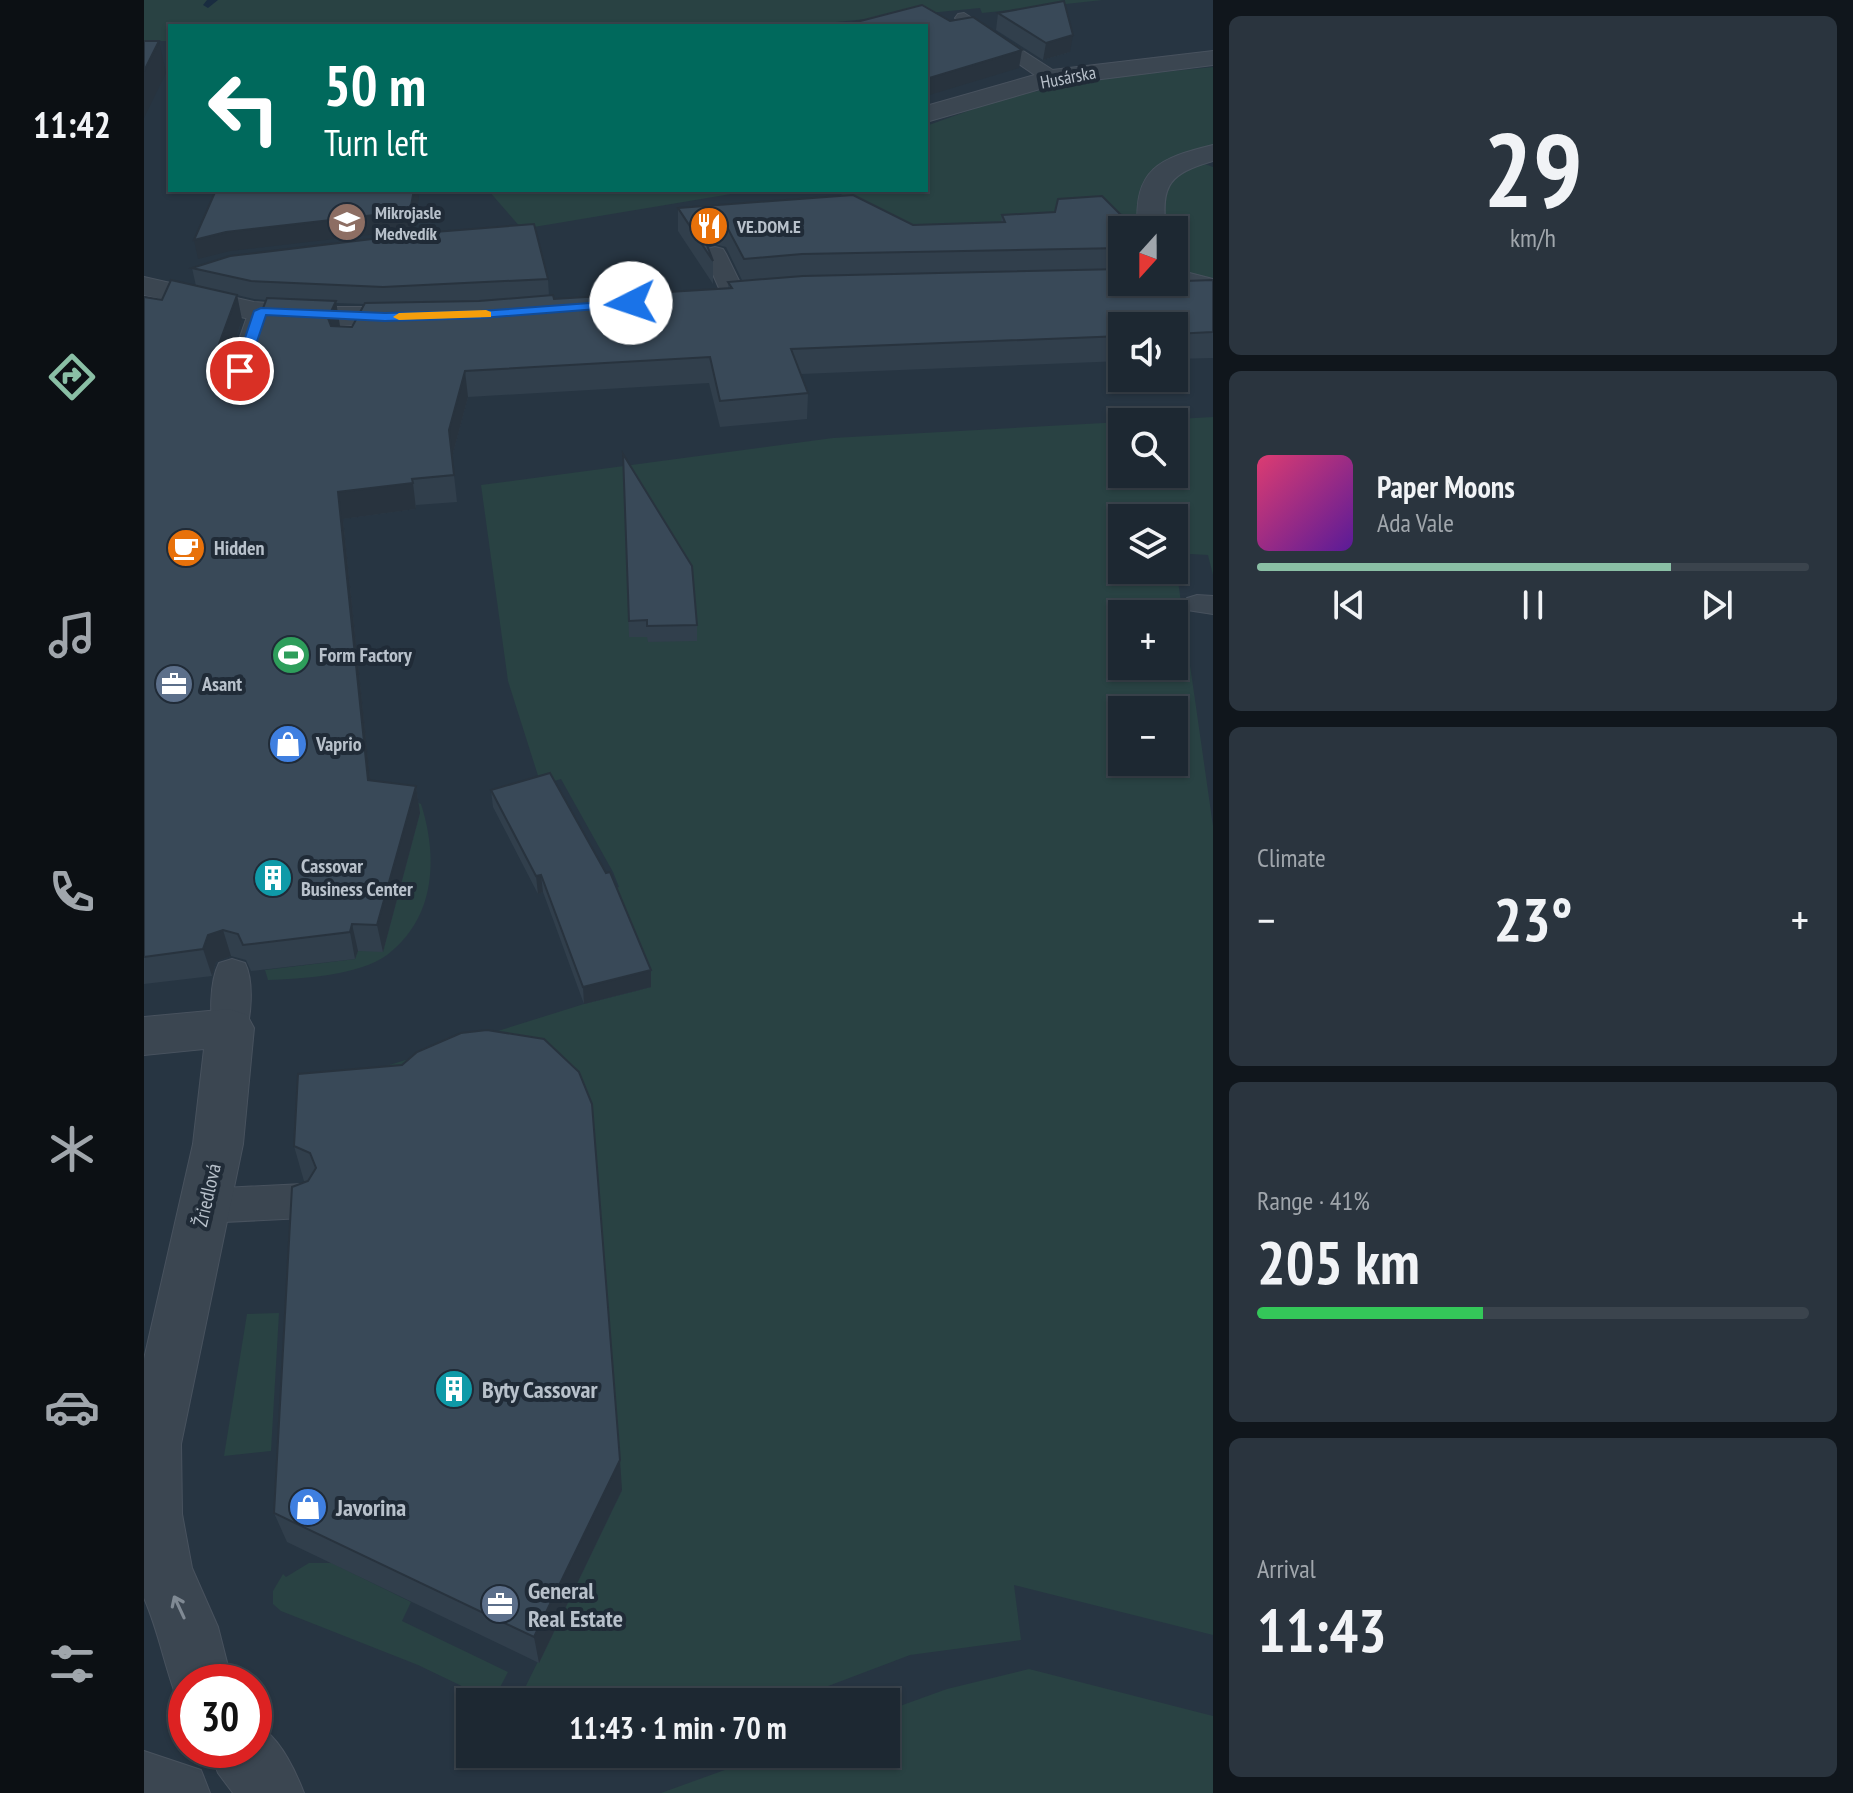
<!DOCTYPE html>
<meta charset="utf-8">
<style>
:root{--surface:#1d2832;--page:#2a343e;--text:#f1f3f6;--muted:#a0a6ac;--line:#3b444d;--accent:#8abfa5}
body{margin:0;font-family:"PT Sans Narrow",sans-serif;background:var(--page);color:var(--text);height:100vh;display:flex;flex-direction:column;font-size:30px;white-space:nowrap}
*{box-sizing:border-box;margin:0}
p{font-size:26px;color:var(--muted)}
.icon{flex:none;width:44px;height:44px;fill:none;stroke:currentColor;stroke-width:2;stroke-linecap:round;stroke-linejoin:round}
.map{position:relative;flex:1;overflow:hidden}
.drawer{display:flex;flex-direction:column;gap:16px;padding:16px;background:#10161c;width:640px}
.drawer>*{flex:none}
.guide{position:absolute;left:24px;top:24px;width:760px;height:168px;border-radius:0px;box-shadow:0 2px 6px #0004,0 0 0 2px var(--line);background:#00695c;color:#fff;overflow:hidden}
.needle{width:52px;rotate:201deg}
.buttons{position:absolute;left:964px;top:216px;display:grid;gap:16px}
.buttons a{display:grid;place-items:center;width:80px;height:80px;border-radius:0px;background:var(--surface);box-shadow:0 2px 6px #0004,0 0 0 2px var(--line);font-size:40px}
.speed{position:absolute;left:24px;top:1664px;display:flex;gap:16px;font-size:40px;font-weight:700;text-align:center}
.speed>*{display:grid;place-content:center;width:104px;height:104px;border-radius:50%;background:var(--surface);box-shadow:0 2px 6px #0004,0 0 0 2px var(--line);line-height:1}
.speed .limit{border:12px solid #d22;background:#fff;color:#111}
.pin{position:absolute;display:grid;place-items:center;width:68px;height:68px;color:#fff;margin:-34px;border:4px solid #fff;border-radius:50%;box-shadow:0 2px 8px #0007}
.me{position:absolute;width:88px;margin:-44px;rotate:266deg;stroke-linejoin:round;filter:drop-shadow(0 0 6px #0008)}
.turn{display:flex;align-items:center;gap:28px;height:168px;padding:0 24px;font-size:36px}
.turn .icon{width:104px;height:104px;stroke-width:2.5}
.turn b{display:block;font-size:56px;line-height:68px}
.big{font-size:60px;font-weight:800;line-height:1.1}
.drawer .widget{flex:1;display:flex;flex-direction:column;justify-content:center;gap:12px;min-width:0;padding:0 28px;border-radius:12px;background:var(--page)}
.drawer .dial{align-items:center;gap:0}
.dial b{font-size:104px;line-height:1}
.song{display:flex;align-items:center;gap:24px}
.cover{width:96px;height:96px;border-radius:12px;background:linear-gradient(135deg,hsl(340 70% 55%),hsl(270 70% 35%))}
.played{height:8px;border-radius:4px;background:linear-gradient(90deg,var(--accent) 75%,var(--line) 75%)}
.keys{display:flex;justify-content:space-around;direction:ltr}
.heat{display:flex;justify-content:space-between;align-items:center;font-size:44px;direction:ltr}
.charge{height:12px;border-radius:6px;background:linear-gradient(90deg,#34c759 41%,var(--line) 0)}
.trip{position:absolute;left:312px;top:1688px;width:444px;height:80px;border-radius:0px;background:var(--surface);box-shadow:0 2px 6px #0004,0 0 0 2px var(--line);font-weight:800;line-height:80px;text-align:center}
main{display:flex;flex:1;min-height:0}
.menu{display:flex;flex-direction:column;width:144px;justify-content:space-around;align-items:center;background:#0c1014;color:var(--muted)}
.menu .icon{width:56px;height:56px}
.menu .selected{color:var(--accent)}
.menu b{font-size:36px;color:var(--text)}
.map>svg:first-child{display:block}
</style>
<main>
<nav class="menu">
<b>11:42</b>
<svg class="icon selected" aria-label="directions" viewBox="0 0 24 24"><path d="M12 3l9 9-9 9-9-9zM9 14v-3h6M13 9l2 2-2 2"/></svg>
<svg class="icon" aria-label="music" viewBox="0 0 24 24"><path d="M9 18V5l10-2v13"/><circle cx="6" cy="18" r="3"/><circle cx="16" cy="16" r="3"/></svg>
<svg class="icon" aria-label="phone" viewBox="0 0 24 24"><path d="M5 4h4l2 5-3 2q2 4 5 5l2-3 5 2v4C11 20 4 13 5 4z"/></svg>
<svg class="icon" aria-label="climate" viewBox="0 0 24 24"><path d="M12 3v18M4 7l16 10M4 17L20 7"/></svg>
<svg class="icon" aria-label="car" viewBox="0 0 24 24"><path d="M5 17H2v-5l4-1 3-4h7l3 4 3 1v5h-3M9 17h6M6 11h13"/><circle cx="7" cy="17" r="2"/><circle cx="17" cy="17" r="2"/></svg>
<svg class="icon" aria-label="filters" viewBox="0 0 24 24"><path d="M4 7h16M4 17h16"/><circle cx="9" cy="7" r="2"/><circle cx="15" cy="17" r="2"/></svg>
</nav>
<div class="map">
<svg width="1069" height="1793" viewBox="0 0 1069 1793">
<rect width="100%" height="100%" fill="#273542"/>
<!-- green -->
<g fill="#294243" fill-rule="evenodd">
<polygon points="0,0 959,0 838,13 836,8 651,26 26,26 26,41 0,41"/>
<polygon points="1069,67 1069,153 1050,160 1069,167 1069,293 1030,282 1030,230 988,230 981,214 911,213 903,227 771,233 689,190 782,190 782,126 863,97 961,78"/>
<polygon points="344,190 611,190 378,229"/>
<path d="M 1069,417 L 1069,575 L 1064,555 L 1030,553 L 1069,826 L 1069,1635 L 870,1585 L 877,1640 L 766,1655 L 642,1702 L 374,1702 L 478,1490 L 156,1093 L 440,1004 L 507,987 L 467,889 L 475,887 L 469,872 L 417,779 L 397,785 L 364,681 L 337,485 L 689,438 L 978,422 L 978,474 L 1030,474 L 1030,422 L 980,422 ZM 978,518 L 1030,518 L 1030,570 L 978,570 ZM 978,614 L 1030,614 L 1030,666 L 978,666 ZM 978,710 L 1030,710 L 1030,762 L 978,762 Z"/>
<path d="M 271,801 L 277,804 C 294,857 292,918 243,955 C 216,975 157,979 124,980 L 121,970 L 211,959 L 244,804 Z"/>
<polygon points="135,1313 127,1451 80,1456 103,1314"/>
<polygon points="165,1563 188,1563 267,1602 258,1621 364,1672 349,1701 274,1665 137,1611 129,1604 129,1591 139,1574 142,1577"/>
<polygon points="885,1669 1069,1716 1069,1793 517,1793 625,1754 742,1754 742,1711 803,1689"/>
</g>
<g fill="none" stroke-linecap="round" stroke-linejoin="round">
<!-- stream -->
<polygon fill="#192c40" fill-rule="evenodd" points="63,0 74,0 64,8 59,5"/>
<!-- lane casing -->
<g stroke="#48525e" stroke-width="2">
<g id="lane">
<polygon points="820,13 915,74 918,78 915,82 901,82 814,22 811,18 814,14"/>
<polygon points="571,247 579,249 582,254 602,295 598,300 582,300 578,295 560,254 563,249"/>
<polygon points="117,304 125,306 129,311 108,371 105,376 87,376 84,371 105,311 109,306"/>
<polygon points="1053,595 1069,596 1069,614 1043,610 1039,604 1043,598"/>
<path d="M 88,959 L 101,963 C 110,981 108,1020 99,1038 L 86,1042 L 73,1038 C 64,1020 66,981 75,963 Z"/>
<polygon points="159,1184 173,1189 179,1201 173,1213 159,1218 60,1223 46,1218 40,1206 46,1194 60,1189"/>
</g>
</g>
<!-- street casing -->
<g stroke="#48525e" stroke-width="2">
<g id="street">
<polygon points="1069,51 1069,65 910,85 782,122 782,106 908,70"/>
<path d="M 1069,145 L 1069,161 C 1025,174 1017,184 1022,230 L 994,230 C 989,169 1015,158 1069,145 Z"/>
<polygon points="1030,269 1069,279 1069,297 1019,284 1018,282 1030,282"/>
<polygon points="0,277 110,302 181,307 274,307 285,310 289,316 285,322 274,325 181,325 110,320 0,295"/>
<path d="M 86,1009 L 103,1015 L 110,1028 L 99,1144 L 37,1444 L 38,1514 L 48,1568 L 74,1627 L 88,1682 L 42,1682 L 42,1707 L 35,1704 C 21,1669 15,1632 0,1598 L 0,1359 L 49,1144 L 60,1049 L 0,1055 L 0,1017 Z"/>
<path d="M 110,1724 C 134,1733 151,1770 160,1793 L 89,1793 L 74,1773 L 65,1750 L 110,1750 Z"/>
<polygon points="0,1751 57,1770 66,1793 0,1793"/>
</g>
</g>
<!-- lane -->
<use href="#lane" fill="#3b4651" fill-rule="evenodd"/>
<!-- street -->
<use href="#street" fill="#3b4651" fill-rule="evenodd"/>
</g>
<!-- wall -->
<g fill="#313f4c" fill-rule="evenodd">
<polygon points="854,13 926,52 899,60 852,30"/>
<path d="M 534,208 L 769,225 L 857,222 L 858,215 L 978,230 L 978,282 L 983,283 L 1069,280 L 1069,358 L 1030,359 L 1030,326 L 978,326 L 978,361 L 657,374 L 664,393 L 663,419 L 576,427 L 565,383 L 324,397 L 308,457 L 313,502 L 272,505 L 272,509 L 199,519 L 226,780 L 272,786 L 276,813 L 239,952 L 214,951 L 211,959 L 107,971 L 102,960 L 87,956 L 72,962 L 68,976 L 0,984 L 0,297 L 18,300 L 52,286 L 48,268 L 404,279 L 405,296 L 410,299 L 584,289 L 584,282 L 598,280 L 582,247 L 570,244 L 563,247 L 569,261 L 569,284 L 534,231 ZM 93,295 L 110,299 L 122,300 L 102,352 L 87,353 L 98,320 ZM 192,303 L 220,304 L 208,327 L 196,326 Z"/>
<polygon points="479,454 553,625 553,641 504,642 503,637 485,637"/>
<polygon points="347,790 507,987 440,1004 399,892 394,894 349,807"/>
<polygon points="154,1074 478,1490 395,1663 143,1542 130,1513 162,1182 160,1181 150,1146"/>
</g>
<!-- shaded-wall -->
<g fill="#28333e">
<polygon points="929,35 926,52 899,60 902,43"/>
<polygon points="15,41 22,73 0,118 0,71"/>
<polygon points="878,50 875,68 782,96 782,79"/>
<polygon points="270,190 274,190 275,199 268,230 86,251 54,259 50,240 82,232"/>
<polygon points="571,221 570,244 560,248 558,232 561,225"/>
<polygon points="93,295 98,320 81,370 75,344"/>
<polygon points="192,301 196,327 188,344 184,318"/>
<polygon points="321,371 324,397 308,457 313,502 305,430"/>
<polygon points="269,483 272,509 199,519 229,807 224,780 194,492"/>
<polygon points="272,786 276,813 239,952 233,925"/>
<polygon points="397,875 399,892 394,894 392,876"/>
<polygon points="208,924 214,951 211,959 206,932"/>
<polygon points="79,930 87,956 72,962 68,976 59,949 64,935"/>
<polygon points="507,970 507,987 440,1004 439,987"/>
<polygon points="476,1460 478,1490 395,1663 390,1637"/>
</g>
<!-- building -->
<g fill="#394958" stroke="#28333e" stroke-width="2">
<polygon points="920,1 929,35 902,43 854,13"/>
<polygon points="778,5 806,21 829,17 878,50 782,79 782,26 697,26"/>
<polygon points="0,41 15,41 0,71"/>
<polygon points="72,190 270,190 266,211 82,232 50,240"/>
<polygon points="709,195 769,225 861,222 858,215 911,212 914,199 958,196 986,224 986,230 978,230 978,248 658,254 600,259 582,225 571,221 561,225 558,232 569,261 534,208"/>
<polygon points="390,224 404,279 239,287 107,281 48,268 86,256 278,233"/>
<polygon points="978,269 978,282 983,283 1069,280 1069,332 1030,334 1030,326 978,326 978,336 647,349 664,393 576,401 566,357 321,371 305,430 310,475 268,479 269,483 194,492 224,780 272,786 233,925 208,924 206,932 99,945 94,934 79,930 64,935 59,949 0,957 0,297 18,300 27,280 93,295 75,344 81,353 102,352 123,298 192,301 184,318 187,326 208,327 221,303 335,301 409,295 410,299 588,288 584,282 659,276"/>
<polygon points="479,454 548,566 553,625 503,626 503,620 485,621"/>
<polygon points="406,773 462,873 466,872 507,970 439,987 397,875 392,876 347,790"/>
<polygon points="343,1030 400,1039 435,1072 448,1104 476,1460 390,1637 130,1513 148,1187 164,1181 172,1168 166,1153 150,1146 154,1074 258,1065 273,1052 317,1033"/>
</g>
<!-- one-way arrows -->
<defs><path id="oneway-shaft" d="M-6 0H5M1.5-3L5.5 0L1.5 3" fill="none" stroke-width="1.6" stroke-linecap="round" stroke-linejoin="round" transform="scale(2)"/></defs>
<use stroke="#808a94" href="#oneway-shaft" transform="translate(35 1607) rotate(-115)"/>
<!-- route -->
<polygon fill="#1a73e8" stroke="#114b97" stroke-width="2" points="487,300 493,303 492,306 337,318 241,321 122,315 103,371 96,375 90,371 110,311 117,308 241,313 337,311"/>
<!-- slow -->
<polygon fill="#f59e0b" points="342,310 347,312 347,317 255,320 249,317 255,313"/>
<!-- icons -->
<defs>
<g id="school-disc" transform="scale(2)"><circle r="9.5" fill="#8d6e63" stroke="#202b37"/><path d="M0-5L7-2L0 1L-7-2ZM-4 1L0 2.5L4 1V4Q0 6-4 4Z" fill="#fff"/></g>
<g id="restaurant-disc" transform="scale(2)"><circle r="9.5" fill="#e8710a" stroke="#202b37"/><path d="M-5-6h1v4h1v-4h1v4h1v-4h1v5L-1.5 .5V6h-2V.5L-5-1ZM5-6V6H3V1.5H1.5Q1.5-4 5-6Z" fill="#fff"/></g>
<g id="cafe-disc" transform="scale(2)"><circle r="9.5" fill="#e8710a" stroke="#202b37"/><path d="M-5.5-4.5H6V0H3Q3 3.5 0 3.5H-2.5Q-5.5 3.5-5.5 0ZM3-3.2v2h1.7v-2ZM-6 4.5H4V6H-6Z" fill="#fff"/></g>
<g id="stadium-disc" transform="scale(2)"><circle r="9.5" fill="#2e9e5b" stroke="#202b37"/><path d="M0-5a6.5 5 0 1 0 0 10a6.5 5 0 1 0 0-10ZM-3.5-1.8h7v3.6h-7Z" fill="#fff"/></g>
<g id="office-disc" transform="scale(2)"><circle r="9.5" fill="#5c6f8a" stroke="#202b37"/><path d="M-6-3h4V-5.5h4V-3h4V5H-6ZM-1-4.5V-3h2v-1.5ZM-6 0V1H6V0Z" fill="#fff"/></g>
<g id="shop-disc" transform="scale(2)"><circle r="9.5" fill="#3f7fe0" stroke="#202b37"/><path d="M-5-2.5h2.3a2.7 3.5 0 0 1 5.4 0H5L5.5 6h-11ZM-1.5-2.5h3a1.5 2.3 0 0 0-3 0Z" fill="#fff"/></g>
<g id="building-disc" transform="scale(2)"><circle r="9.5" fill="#0f9aa8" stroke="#202b37"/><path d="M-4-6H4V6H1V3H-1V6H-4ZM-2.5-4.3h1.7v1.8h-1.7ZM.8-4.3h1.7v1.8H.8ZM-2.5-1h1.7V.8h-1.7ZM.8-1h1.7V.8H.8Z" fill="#fff"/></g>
</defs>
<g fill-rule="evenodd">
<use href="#school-disc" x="203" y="222"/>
<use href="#restaurant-disc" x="565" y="226"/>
<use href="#cafe-disc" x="42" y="548"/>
<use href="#stadium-disc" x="147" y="655"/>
<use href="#office-disc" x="30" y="684"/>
<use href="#shop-disc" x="144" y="744"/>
<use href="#building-disc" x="129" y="878"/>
<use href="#building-disc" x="310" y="1389"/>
<use href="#shop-disc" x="164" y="1507"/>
<use href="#office-disc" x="356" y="1604"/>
</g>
<g text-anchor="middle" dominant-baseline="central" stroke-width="8" stroke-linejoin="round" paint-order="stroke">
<!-- far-street labels -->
<g font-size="18" fill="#b8c1cb" stroke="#202b37">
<text transform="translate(924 77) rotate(-11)">Husárska</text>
</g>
<!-- far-poi labels -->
<g font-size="18" font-weight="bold" fill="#b8c1cb" stroke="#202b37" text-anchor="start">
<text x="231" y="212">Mikrojasle<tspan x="231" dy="21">Medvedík</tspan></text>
<text x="593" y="226">VE.DOM.E</text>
</g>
<!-- poi labels -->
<g font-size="20" font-weight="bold" fill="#b8c1cb" stroke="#202b37" text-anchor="start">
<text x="70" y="548">Hidden</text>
<text x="175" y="655">Form Factory</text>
<text x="58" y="684">Asant</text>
<text x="172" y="744">Vaprio</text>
<text x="157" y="866">Cassovar<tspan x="157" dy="23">Business Center</tspan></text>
</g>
<!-- street labels -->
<g font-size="20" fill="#b8c1cb" stroke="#202b37">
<text transform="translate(63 1195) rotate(-77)">Žriedlová</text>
</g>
<!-- near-poi labels -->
<g font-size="24" font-weight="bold" fill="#b8c1cb" stroke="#202b37" text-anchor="start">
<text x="338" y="1389">Byty Cassovar</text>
<text x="192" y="1507">Javorina</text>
<text x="384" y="1590">General<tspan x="384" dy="28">Real Estate</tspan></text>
</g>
</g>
</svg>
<div class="buttons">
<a><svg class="needle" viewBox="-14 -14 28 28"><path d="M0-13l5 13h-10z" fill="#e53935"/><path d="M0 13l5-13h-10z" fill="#a0a6ac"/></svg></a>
<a><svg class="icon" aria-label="sound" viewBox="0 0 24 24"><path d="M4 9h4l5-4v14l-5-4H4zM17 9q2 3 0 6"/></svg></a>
<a><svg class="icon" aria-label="search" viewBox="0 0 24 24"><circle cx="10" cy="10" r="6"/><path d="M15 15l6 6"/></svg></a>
<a><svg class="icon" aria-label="layers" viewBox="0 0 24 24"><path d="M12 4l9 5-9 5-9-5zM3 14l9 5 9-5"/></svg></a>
<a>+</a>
<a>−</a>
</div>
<div class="speed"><div class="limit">30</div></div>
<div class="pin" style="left:96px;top:371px;background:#d93025"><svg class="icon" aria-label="arrive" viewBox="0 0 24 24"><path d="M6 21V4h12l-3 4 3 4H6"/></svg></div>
<svg class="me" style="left:487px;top:303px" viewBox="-20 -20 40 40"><circle r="19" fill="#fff"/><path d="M0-13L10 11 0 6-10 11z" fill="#1a73e8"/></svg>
<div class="trip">11:43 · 1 min · 70 m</div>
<div class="guide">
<div class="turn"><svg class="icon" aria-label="left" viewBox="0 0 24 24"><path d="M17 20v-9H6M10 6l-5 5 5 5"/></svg><div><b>50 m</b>Turn left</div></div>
</div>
</div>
<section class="drawer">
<div class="widget dial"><b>29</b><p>km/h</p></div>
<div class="widget">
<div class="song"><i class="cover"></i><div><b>Paper Moons</b><p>Ada Vale</p></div></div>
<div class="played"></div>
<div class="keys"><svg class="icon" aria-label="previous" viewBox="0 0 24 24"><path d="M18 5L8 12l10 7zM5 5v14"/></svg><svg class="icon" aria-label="pause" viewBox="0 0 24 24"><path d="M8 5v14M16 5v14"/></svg><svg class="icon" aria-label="next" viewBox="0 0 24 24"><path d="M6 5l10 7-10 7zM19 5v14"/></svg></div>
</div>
<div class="widget"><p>Climate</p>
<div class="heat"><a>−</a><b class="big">23°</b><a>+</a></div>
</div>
<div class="widget"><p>Range · 41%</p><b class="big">205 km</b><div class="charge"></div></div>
<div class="widget"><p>Arrival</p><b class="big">11:43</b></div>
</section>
</main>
